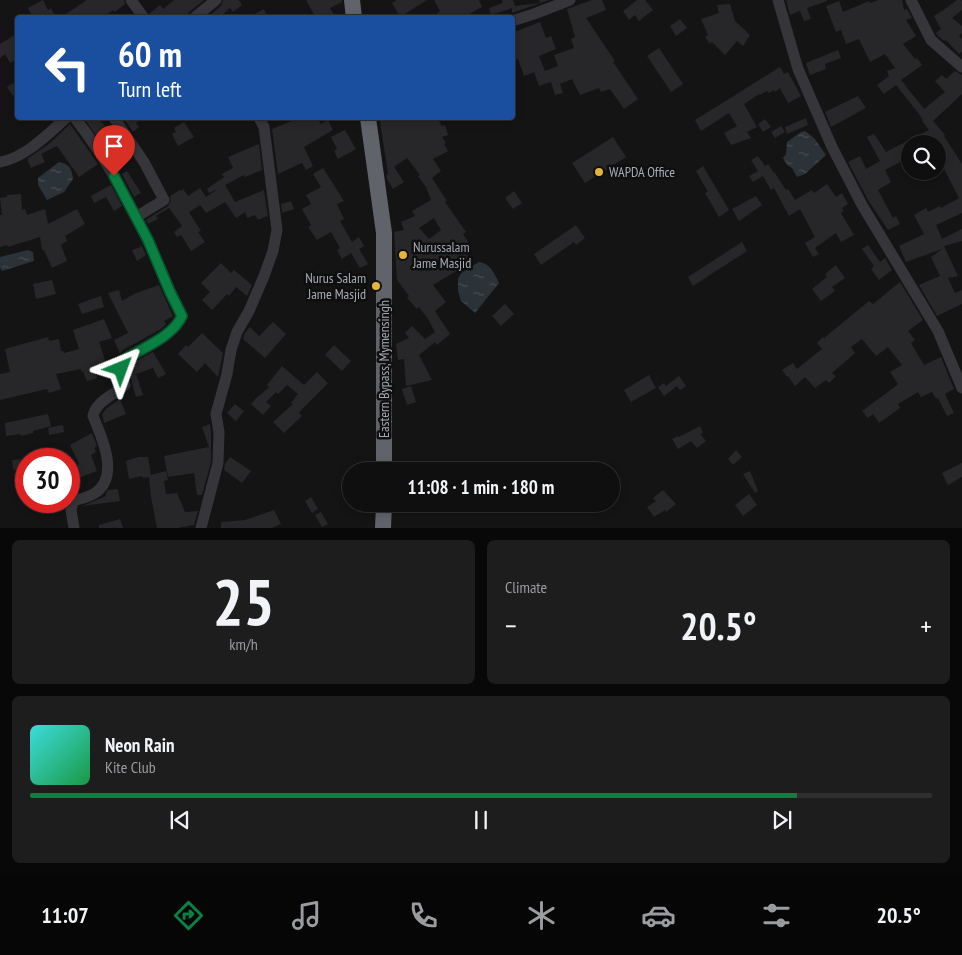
<!DOCTYPE html>
<meta charset="utf-8">
<style>
:root{--surface:#0f0f10;--page:#1d1d1e;--text:#f1f3f6;--muted:#9b9c9f;--line:#2f2f30;--accent:#0b8043}
body{margin:0;font-family:"PT Sans Narrow",sans-serif;background:var(--page);color:var(--text);height:100vh;display:flex;flex-direction:column;font-size:19px;white-space:nowrap}
*{box-sizing:border-box;margin:0}
p{font-size:16px;color:var(--muted)}
.icon{flex:none;width:28px;height:28px;fill:none;stroke:currentColor;stroke-width:2;stroke-linecap:round;stroke-linejoin:round}
.map{position:relative;height:528px;overflow:hidden}
.details{display:flex;flex-direction:column;gap:12px;padding:12px;background:#080809;flex:1}
.details>*{flex:none}
.hud{position:absolute;left:15px;top:15px;width:500px;height:105px;border-radius:5px;box-shadow:0 2px 8px #0003,0 0 0 1px var(--line);background:#1a4fa0;color:#fff;overflow:hidden}
.tools{position:absolute;left:901px;top:135px;display:grid;gap:10px}
.tools a{display:grid;place-items:center;width:45px;height:45px;border-radius:50%;background:var(--surface);box-shadow:0 2px 8px #0003,0 0 0 1px var(--line);font-size:25px}
.speed{position:absolute;left:15px;top:448px;display:flex;gap:10px;font-size:25px;font-weight:700;text-align:center}
.speed>*{display:grid;place-content:center;width:65px;height:65px;border-radius:50%;background:var(--surface);box-shadow:0 2px 8px #0003,0 0 0 1px var(--line);line-height:1}
.speed .limit{border:8px solid #d22;background:#fff;color:#111}
.pin{position:absolute;display:grid;place-items:center;width:42px;height:42px;color:#fff;margin:-51px -21px;border-radius:50% 50% 50% 0;rotate:-45deg;box-shadow:0 0 5px #0007}
.pin .icon{rotate:45deg}
.me{position:absolute;width:55px;margin:-28px;rotate:44deg;stroke-linejoin:round;filter:drop-shadow(0 0 4px #0008)}
.turn{display:flex;align-items:center;gap:18px;height:105px;padding:0 20px;font-size:22px}
.turn .icon{width:65px;height:65px;stroke-width:2.5}
.turn b{display:block;font-size:35px;line-height:42px}
.big{font-size:38px;font-weight:600;line-height:1.1}
.details .widget{flex:1;display:flex;flex-direction:column;justify-content:center;gap:8px;min-width:0;padding:0 18px;border-radius:8px;background:var(--page)}
.details .dial{align-items:center;gap:0}
.dial b{font-size:65px;line-height:1}
.song{display:flex;align-items:center;gap:15px}
.cover{width:60px;height:60px;border-radius:8px;background:linear-gradient(135deg,hsl(180 70% 55%),hsl(140 70% 35%))}
.played{height:5px;border-radius:2px;background:linear-gradient(90deg,var(--accent) 85%,var(--line) 85%)}
.keys{display:flex;justify-content:space-around;direction:ltr}
.heat{display:flex;justify-content:space-between;align-items:center;font-size:28px;direction:ltr}
.details .tiles{flex:1;display:grid;gap:12px;grid-template-columns:1fr 1fr}
.widget:last-child{grid-column:span 2}
.trip{position:absolute;left:342px;top:462px;width:278px;height:50px;border-radius:25px;background:var(--surface);box-shadow:0 2px 8px #0003,0 0 0 1px var(--line);font-weight:600;line-height:50px;text-align:center}
.menu{display:flex;height:80px;justify-content:space-around;align-items:center;background:#060606;color:var(--muted)}
.menu .icon{width:35px;height:35px}
.menu .on{color:var(--accent)}
.menu b{font-size:22px;color:var(--text)}
.map>svg:first-child{display:block}
</style>
<div class="map">
<svg width="962" height="528" viewBox="0 0 962 528">
<defs>
<pattern id="water-ripples" width="26" height="14" patternUnits="userSpaceOnUse" patternTransform="scale(1.25)"><rect width="26" height="14" fill="#2b3238"/><path d="M2 4q2-2 4 0t4 0M15 11q2-2 4 0t4 0" fill="none" stroke="#474d53"/></pattern>
</defs>
<rect width="100%" height="100%" fill="#141415"/>
<!-- water -->
<g fill="url(#water-ripples)">
<polygon points="805,131 814,138 826,155 805,174 797,177 792,168 787,165 783,158 786,154 787,142 801,132"/>
<path d="M 59,162 C 69,164 72,169 73,179 L 64,192 L 47,200 L 38,185 L 38,178 Z"/>
<polygon points="28,250 33,252 34,261 2,271 0,268 0,257"/>
<path d="M 479,262 C 491,264 494,273 499,283 L 475,313 L 461,301 L 458,291 L 458,279 L 461,273 Z"/>
</g>
<!-- building -->
<g fill="#272729" fill-rule="evenodd">
<polygon points="43,0 48,10 51,8 56,18 33,18 28,8"/>
<polygon points="87,0 124,0 125,4 115,12 113,10 103,18 60,18"/>
<polygon points="174,0 204,0 189,12 187,18 151,18 150,13 160,5 163,9"/>
<polygon points="223,0 239,0 242,5 233,12 230,8 219,18 206,18 221,6"/>
<polygon points="306,0 342,0 342,2 330,8 336,18 316,18"/>
<polygon points="397,0 427,0 400,17 392,3"/>
<polygon points="434,0 479,0 482,7 464,17 462,14 449,18 431,18 440,11"/>
<polygon points="502,0 513,0 515,6 540,3 539,0 549,0 512,13 512,8 491,15 489,8 503,3"/>
<polygon points="592,0 602,0 606,10 586,18 615,61 613,62 638,99 624,109 610,89 601,92 599,88 580,95 572,79 560,84 563,93 555,95 551,82 539,86 534,72 524,76 518,59 512,61 512,33 540,22 546,38 551,36 556,49 539,56 545,71 558,66 554,55 574,48 571,39 575,37 567,9"/>
<polygon points="637,0 645,0 653,10 639,21 635,15 629,20 623,11"/>
<polygon points="786,0 827,0 827,1 807,8 811,19 804,21 800,11 790,15"/>
<polygon points="879,0 902,0 904,10 907,9 912,18 906,20 916,36 903,44 915,59 917,58 922,65 901,80 924,109 945,92 935,81 942,75 946,79 955,71 962,75 962,94 933,121 945,135 944,136 962,164 962,213 936,225 942,239 962,229 962,241 944,246 958,276 948,278 955,293 962,290 962,304 937,316 919,285 940,276 931,257 942,249 906,262 899,246 924,234 914,215 926,208 928,212 940,206 941,208 959,198 938,157 938,144 910,144 910,163 904,166 902,161 885,170 891,182 878,190 893,218 896,216 900,224 888,230 868,200 848,162 860,156 866,169 880,161 867,137 874,134 886,152 929,130 922,121 923,120 919,114 896,85 884,94 877,85 889,76 887,71 895,68 885,54 870,62 859,39 846,44 841,30 836,32 826,6 839,1 843,12 869,1 870,3"/>
<polygon points="957,0 961,0 962,2 962,10 952,18 962,26 962,33 959,36 962,39 962,52 959,54 946,40 944,41 937,35 936,33 941,29 934,16 945,9"/>
<polygon points="730,4 735,21 750,35 743,46 737,41 725,55 712,42 710,44 705,37 708,35 701,19 719,13 717,5"/>
<polygon points="264,9 268,18 247,18"/>
<polygon points="680,19 687,28 676,36 670,26"/>
<polygon points="18,33 18,58 10,63 5,54 0,58 0,44"/>
<polygon points="659,48 683,84 671,92 647,56"/>
<polygon points="838,50 841,58 825,64 826,69 810,75 806,63"/>
<polygon points="780,67 784,74 788,72 801,96 788,103 780,88 775,92 774,90 769,93 767,91 760,95 759,94 744,104 757,127 747,132 751,138 731,145 724,133 737,126 729,113 701,131 695,120"/>
<polygon points="18,80 18,93 13,96 7,87"/>
<polygon points="858,96 866,108 831,127 825,112"/>
<polygon points="84,118 97,118 109,130 112,128 118,138 111,145 124,157 116,165"/>
<polygon points="126,118 143,118 136,123 139,127 133,132 124,119"/>
<polygon points="299,118 317,118 321,124 328,120 333,130 304,147 313,166 306,170 302,163 278,174 272,129"/>
<path d="M 386,118 L 437,118 L 442,126 L 445,125 L 448,135 L 442,137 L 446,143 L 444,144 L 448,151 L 433,159 L 441,171 L 432,178 L 447,201 L 445,202 L 466,232 L 463,234 L 472,248 L 465,252 L 471,262 L 433,285 L 446,302 L 435,311 L 450,334 L 437,345 L 435,342 L 419,355 L 432,380 L 406,386 L 404,359 L 398,360 L 396,344 L 409,338 L 405,333 L 412,326 L 425,339 L 435,332 L 428,319 L 419,307 L 417,309 L 407,298 L 409,296 L 397,280 L 394,232 L 404,230 L 401,222 L 415,216 L 412,211 L 431,200 L 426,187 L 418,176 L 420,175 L 407,158 L 394,167 L 404,182 L 393,189 L 387,179 L 386,175 L 388,174 L 380,121 ZM 434,218 L 441,230 L 429,239 L 419,228 Z"/>
<polygon points="806,118 808,125 787,134 785,127"/>
<polygon points="765,119 771,127 763,132 758,124"/>
<polygon points="184,122 194,137 178,146 172,134 176,132 174,128"/>
<polygon points="70,124 98,164 79,177 57,146 41,154 45,162 31,168 27,159 49,144"/>
<polygon points="781,126 785,132 775,138 771,132"/>
<polygon points="345,130 356,149 338,159 334,151 337,149 331,137"/>
<polygon points="613,137 626,157 585,183 572,163"/>
<polygon points="259,144 262,170 245,177 244,175 225,185 235,202 264,190 268,218 267,216 258,220 255,215 247,218 245,212 236,218 225,202 206,213 200,205 189,212 201,231 198,232 205,242 191,251 181,235 177,237 174,232 182,226 169,208 156,216 158,219 148,224 146,220 168,206 171,201 170,196 180,190 181,191 183,189 188,196 200,188 206,197 218,189 209,193 207,189 224,177 222,174 233,168 228,157"/>
<polygon points="758,156 765,166 768,164 774,173 775,173 786,190 788,189 795,200 812,190 814,193 827,184 836,197 842,193 848,204 842,208 844,211 841,213 854,235 841,242 836,233 815,248 819,254 813,257 805,243 815,237 800,209 789,216 774,188 771,190 763,176 753,182 749,176 758,171 751,160"/>
<polygon points="703,166 729,210 719,217 705,193 708,192 696,171"/>
<polygon points="323,168 344,201 337,204 344,219 340,221 352,242 359,237 364,246 359,249 368,264 360,268 351,253 342,259 337,250 340,248 331,232 317,240 308,227 311,225 302,209 311,204 306,195 321,187 313,174"/>
<polygon points="127,171 141,193 134,197 122,174"/>
<polygon points="111,185 122,206 114,211 106,197 94,203 91,196"/>
<polygon points="514,191 522,203 513,209 505,198"/>
<polygon points="21,194 22,210 25,209 27,215 45,209 48,224 77,209 85,224 65,236 67,241 61,245 67,261 52,268 44,250 42,250 40,237 8,247 7,245 0,247 0,215 2,215 0,198 7,197 7,195"/>
<polygon points="756,196 762,205 739,221 732,209"/>
<polygon points="291,201 294,209 282,213 281,204"/>
<polygon points="576,225 585,238 576,245 574,242 541,265 534,254"/>
<polygon points="742,242 747,251 693,286 688,277"/>
<polygon points="140,245 141,245 146,255 137,261 132,250 141,247"/>
<polygon points="868,245 880,262 885,258 892,270 879,280 871,269 874,266 862,249"/>
<polygon points="221,263 231,273 234,270 252,285 247,296 236,287 229,296 227,294 212,310 202,300 210,292 201,283"/>
<polygon points="836,265 845,278 832,287 835,291 821,301 812,289 827,277 825,274"/>
<polygon points="52,280 56,294 36,299 33,284"/>
<polygon points="900,282 923,320 908,331 915,340 911,343 924,365 941,357 954,389 945,394 954,413 947,416 938,398 936,399 932,392 921,397 918,392 898,404 900,408 879,423 873,414 868,418 862,411 896,386 898,384 890,372 902,365 888,347 876,356 862,339 851,347 855,353 832,373 836,376 829,383 826,380 815,388 805,377 795,386 788,376 787,377 782,370 793,363 797,369 822,349 817,343 823,337 824,338 869,301 873,304"/>
<polygon points="159,285 173,316 164,321 166,324 161,329 123,350 120,354 114,340 128,333 108,293 119,290 122,301 136,293"/>
<polygon points="101,296 104,307 82,314 78,304"/>
<polygon points="505,304 514,314 501,326 492,316"/>
<polygon points="104,319 112,338 99,342 107,366 94,370 97,378 87,381 83,371 81,372 81,369 56,374 61,389 49,393 47,389 0,400 0,374 10,372 5,349 48,337 49,341 59,339 61,351 63,351 64,353 79,349 73,330"/>
<polygon points="273,322 286,334 265,358 243,339 245,333 250,327 259,336"/>
<polygon points="202,333 223,353 218,377 205,363 197,372 178,354 186,345 188,347"/>
<polygon points="334,345 351,361 342,371 325,355"/>
<polygon points="153,352 166,374 158,378 153,368 136,374 143,395 136,397 130,376 130,367 132,363"/>
<polygon points="282,366 304,385 317,372 328,383 303,408 299,413 302,416 284,433 273,422 293,404 291,403 298,394 287,385 278,394 276,392 266,402 271,406 263,415 251,404 258,396 259,396 269,387 267,385"/>
<polygon points="649,375 656,388 631,402 624,390"/>
<polygon points="679,376 686,386 680,390 677,386 664,396 658,387 664,383 666,386"/>
<polygon points="411,386 416,402 407,405 402,389"/>
<polygon points="120,399 126,414 104,423 102,414 107,408"/>
<polygon points="235,404 244,411 236,421 227,413"/>
<polygon points="48,414 51,426 33,431 33,433 21,436 20,434 6,436 5,423"/>
<polygon points="210,424 211,432 211,462 202,495 197,495 194,473 168,477 164,456 209,447 202,427"/>
<polygon points="63,425 64,432 49,435 48,428"/>
<polygon points="700,426 703,433 700,434 706,441 697,448 691,441 678,449 672,439 678,436 679,437"/>
<polygon points="92,433 97,446 94,448 96,452 91,455 97,471 70,481 69,472 78,469 76,465 79,464 70,445"/>
<polygon points="736,450 742,457 733,465 728,459"/>
<polygon points="139,457 148,457 151,475 166,471 168,480 164,481 166,494 177,493 185,512 198,511 194,525 177,528 157,528 151,497 149,477 143,478 142,476 129,479 126,461"/>
<polygon points="230,457 251,471 242,483 224,470 225,464"/>
<polygon points="26,459 26,469 13,470 12,460"/>
<polygon points="962,463 962,477 948,485 942,473"/>
<polygon points="750,471 758,491 755,493 743,474"/>
<polygon points="118,489 120,501 82,506 106,496 106,493 108,490"/>
<polygon points="663,490 676,504 666,512 665,510 654,517 647,507 656,501 653,498"/>
<polygon points="749,494 757,505 743,516 735,505"/>
<polygon points="311,497 318,509 312,513 305,501"/>
<polygon points="274,510 281,524 272,528 221,528 221,522 245,520"/>
<polygon points="321,512 328,524 322,527 315,515"/>
<polygon points="120,519 123,528 99,528 99,525"/>
</g>
<g fill="none" stroke-linecap="round" stroke-linejoin="round">
<!-- minor -->
<g stroke="#35353a" stroke-width="11">
<polyline points="131,0 144,18"/>
<polyline points="778,0 798,69 832,147 862,205 938,331 962,388"/>
<polyline points="911,0 931,40 962,67"/>
<polyline points="194,18 216,0"/>
<polyline points="512,21 534,14 570,0"/>
<polyline points="114,118 144,162 164,200 136,217"/>
<path d="M 0,162 C 25,158 48,134 66,118"/>
<path d="M 74,528 L 71,510 L 73,501 C 81,499 89,497 95,493 C 120,476 102,438 93,416 C 96,401 114,395 125,385 C 121,375 119,367 127,357 C 145,347 173,336 182,316 C 169,291 160,265 147,239 C 127,197 104,155 75,118"/>
<polyline points="201,528 218,463 219,432 216,414 227,374 231,350 237,332 249,311 264,276 273,251 277,230 264,127 259,118"/>
</g>
<!-- highway -->
<g stroke="#61636b" stroke-width="16">
<polyline points="352,0 354,18"/>
<polyline points="368,118 384,233 384,471"/>
<polyline points="383,528 384,504"/>
</g>
</g>
<g fill="none" stroke-linecap="round" stroke-linejoin="round">
<!-- route casing -->
<g stroke="#07532c" stroke-width="12">
<path id="route" d="M 114,176 L 148,240 L 170,292 L 182,316 C 173,336 145,347 127,358 L 122,362 L 121,369"/>
</g>
<!-- route -->
<use href="#route" stroke="#0b8043" stroke-width="9"/>
</g>
<!-- markers -->
<g fill="#e6b43a" stroke="#0f0f10" stroke-width="2">
<circle cx="599" cy="172" r="5"/>
<circle cx="403" cy="255" r="5"/>
<circle cx="376" cy="286" r="5"/>
</g>
<g text-anchor="middle" dominant-baseline="central" stroke-width="5" stroke-linejoin="round" paint-order="stroke">
<!-- poi labels -->
<g font-size="14" fill="#a6aab5" stroke="#0f0f10" text-anchor="start">
<text x="609" y="172">WAPDA Office</text>
<text x="413" y="247">Nurussalam<tspan x="413" dy="16">Jame Masjid</tspan></text>
<text x="366" y="278" text-anchor="end">Nurus Salam<tspan x="366" dy="16">Jame Masjid</tspan></text>
</g>
<!-- street labels -->
<g font-size="14" fill="#a6aab5" stroke="#0f0f10">
<text transform="translate(384 369) rotate(-90)">Eastern Bypass, Mymensingh</text>
</g>
</g>
</svg>
<div class="tools">
<a><svg class="icon" aria-label="search" viewBox="0 0 24 24"><circle cx="10" cy="10" r="6"/><path d="M15 15l6 6"/></svg></a>
</div>
<div class="speed"><div class="limit">30</div></div>
<div class="pin" style="left:114px;top:176px;background:#d93025"><svg class="icon" aria-label="arrive" viewBox="0 0 24 24"><path d="M6 21V4h12l-3 4 3 4H6"/></svg></div>
<svg class="me" style="left:121px;top:369px" viewBox="-20 -20 40 40"><path d="M0-17L14 15 0 8-14 15z" fill="#0b8043" stroke="#fff" stroke-width="4"/></svg>
<div class="trip">11:08 · 1 min · 180 m</div>
<div class="hud">
<div class="turn"><svg class="icon" aria-label="left" viewBox="0 0 24 24"><path d="M17 20v-9H6M10 6l-5 5 5 5"/></svg><div><b>60 m</b>Turn left</div></div>
</div>
</div>
<section class="details">
<div class="tiles">
<div class="widget dial"><b>25</b><p>km/h</p></div>
<div class="widget"><p>Climate</p>
<div class="heat"><a>−</a><b class="big">20.5°</b><a>+</a></div>
</div>
<div class="widget">
<div class="song"><i class="cover"></i><div><b>Neon Rain</b><p>Kite Club</p></div></div>
<div class="played"></div>
<div class="keys"><svg class="icon" aria-label="previous" viewBox="0 0 24 24"><path d="M18 5L8 12l10 7zM5 5v14"/></svg><svg class="icon" aria-label="pause" viewBox="0 0 24 24"><path d="M8 5v14M16 5v14"/></svg><svg class="icon" aria-label="next" viewBox="0 0 24 24"><path d="M6 5l10 7-10 7zM19 5v14"/></svg></div>
</div>
</div>
</section>
<nav class="menu">
<b>11:07</b>
<svg class="icon on" aria-label="directions" viewBox="0 0 24 24"><path d="M12 3l9 9-9 9-9-9zM9 14v-3h6M13 9l2 2-2 2"/></svg>
<svg class="icon" aria-label="music" viewBox="0 0 24 24"><path d="M9 18V5l10-2v13"/><circle cx="6" cy="18" r="3"/><circle cx="16" cy="16" r="3"/></svg>
<svg class="icon" aria-label="phone" viewBox="0 0 24 24"><path d="M5 4h4l2 5-3 2q2 4 5 5l2-3 5 2v4C11 20 4 13 5 4z"/></svg>
<svg class="icon" aria-label="climate" viewBox="0 0 24 24"><path d="M12 3v18M4 7l16 10M4 17L20 7"/></svg>
<svg class="icon" aria-label="car" viewBox="0 0 24 24"><path d="M5 17H2v-5l4-1 3-4h7l3 4 3 1v5h-3M9 17h6M6 11h13"/><circle cx="7" cy="17" r="2"/><circle cx="17" cy="17" r="2"/></svg>
<svg class="icon" aria-label="filters" viewBox="0 0 24 24"><path d="M4 7h16M4 17h16"/><circle cx="9" cy="7" r="2"/><circle cx="15" cy="17" r="2"/></svg>
<b>20.5°</b>
</nav>
